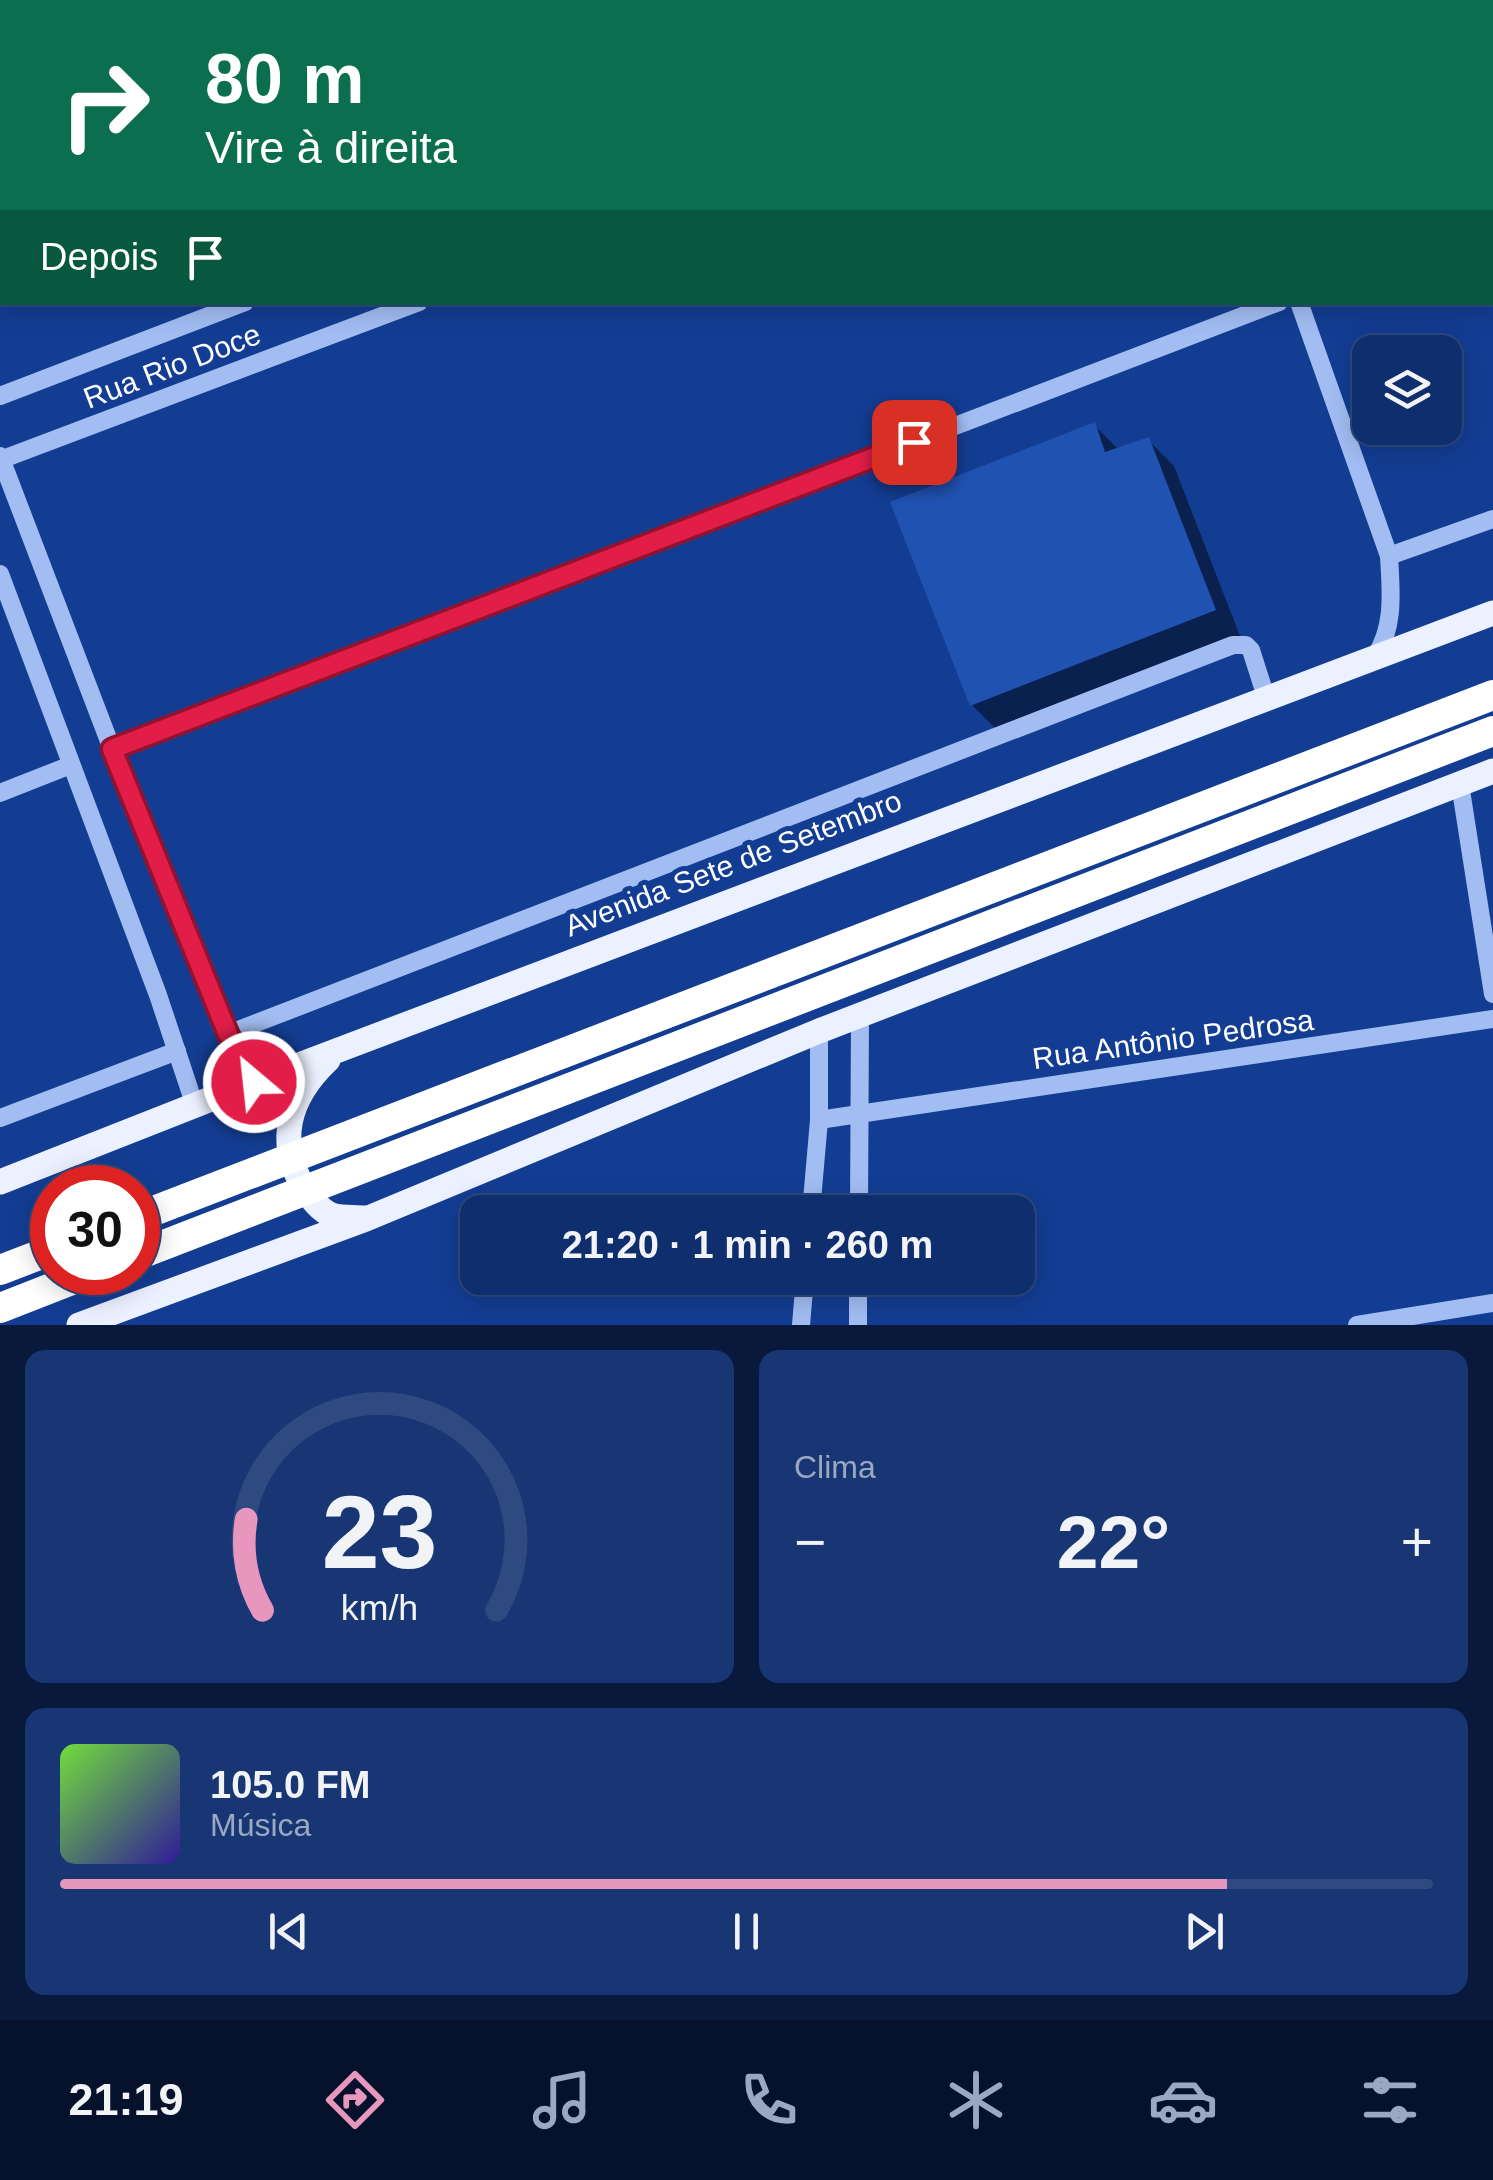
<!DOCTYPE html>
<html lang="pt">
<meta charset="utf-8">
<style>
:root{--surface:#0e2e6e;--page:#173673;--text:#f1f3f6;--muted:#9ba8c2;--line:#2e4a81;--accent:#e797bd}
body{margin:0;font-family:Arial,sans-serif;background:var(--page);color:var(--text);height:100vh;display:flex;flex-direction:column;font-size:38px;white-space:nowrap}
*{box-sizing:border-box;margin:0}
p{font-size:32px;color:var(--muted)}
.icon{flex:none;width:55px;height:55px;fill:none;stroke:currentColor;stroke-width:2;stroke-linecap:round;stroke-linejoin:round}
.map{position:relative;height:1325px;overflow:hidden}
.side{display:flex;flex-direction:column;gap:25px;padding:25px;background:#08193c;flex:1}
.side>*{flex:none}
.guide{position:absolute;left:0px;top:0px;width:1495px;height:305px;box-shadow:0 5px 25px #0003,0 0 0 2px var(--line);background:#0b6e4f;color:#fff;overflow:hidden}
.buttons{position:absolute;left:1352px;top:335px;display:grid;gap:20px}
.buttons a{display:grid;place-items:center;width:110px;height:110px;border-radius:20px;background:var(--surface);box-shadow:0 5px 25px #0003,0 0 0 2px var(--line);font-size:50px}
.speed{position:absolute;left:30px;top:1165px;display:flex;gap:20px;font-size:50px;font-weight:700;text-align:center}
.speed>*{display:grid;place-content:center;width:130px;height:130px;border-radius:50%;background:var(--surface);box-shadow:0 5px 25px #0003,0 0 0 2px var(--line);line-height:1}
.speed .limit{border:15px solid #d22;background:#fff;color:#111}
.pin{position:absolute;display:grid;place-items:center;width:85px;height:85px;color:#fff;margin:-42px;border-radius:20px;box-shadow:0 5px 15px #0006}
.me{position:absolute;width:110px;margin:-55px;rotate:332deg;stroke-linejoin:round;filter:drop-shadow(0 0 8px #0008)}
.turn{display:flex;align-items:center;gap:35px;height:210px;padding:0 40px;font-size:45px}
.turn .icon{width:130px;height:130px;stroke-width:2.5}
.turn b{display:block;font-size:70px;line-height:85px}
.then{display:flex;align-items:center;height:95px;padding:0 40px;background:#0003;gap:20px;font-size:38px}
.big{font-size:75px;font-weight:800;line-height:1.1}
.side .card{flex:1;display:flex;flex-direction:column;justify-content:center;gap:15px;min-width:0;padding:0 35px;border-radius:20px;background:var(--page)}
.side .dial{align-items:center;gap:0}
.dial svg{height:260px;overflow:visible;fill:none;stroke:var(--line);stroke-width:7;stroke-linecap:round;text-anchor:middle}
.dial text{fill:var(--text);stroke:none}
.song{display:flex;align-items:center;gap:30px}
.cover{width:120px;height:120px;border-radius:15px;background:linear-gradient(135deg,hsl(100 70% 55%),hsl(250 70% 35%))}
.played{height:10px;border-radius:5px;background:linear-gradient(90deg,var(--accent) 85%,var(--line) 85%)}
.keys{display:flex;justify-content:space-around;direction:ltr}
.heat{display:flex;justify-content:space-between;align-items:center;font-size:55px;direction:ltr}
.side .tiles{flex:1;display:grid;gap:25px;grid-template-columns:1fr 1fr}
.card:last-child{grid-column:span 2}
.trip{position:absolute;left:460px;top:1195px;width:575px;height:100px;border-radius:20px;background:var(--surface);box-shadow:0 5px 25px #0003,0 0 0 2px var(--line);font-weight:800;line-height:100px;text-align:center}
.tab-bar{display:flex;height:160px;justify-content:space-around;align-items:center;background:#06122c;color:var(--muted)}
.tab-bar .icon{width:70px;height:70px}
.tab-bar .current{color:var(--accent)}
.tab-bar b{font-size:45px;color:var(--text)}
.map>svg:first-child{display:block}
</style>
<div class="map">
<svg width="1493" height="1325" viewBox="0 0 1493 1325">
<rect width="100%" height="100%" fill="#133d93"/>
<!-- shadow -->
<polygon fill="#0007" points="1094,425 1119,450 1148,440 1174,466 1240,636 998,731 972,705"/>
<!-- building -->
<polygon fill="#2052b2" points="1095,422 1105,452 1149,437 1216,610 970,706 890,502"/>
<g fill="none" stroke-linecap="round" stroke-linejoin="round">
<!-- minor -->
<g stroke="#a1bdf2" stroke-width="18">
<polyline points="1181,0 1182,2"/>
<polyline points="317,2 323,0"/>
<polyline points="1097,2 1113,0"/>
<polyline points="1157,2 1161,0"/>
<polyline points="0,130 2,129"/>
<polyline points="1492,222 1493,222"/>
<path d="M 1299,302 L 1389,556 C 1391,592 1395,626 1375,657"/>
<polyline points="0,396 245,302"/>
<polyline points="0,456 112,749 228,1034 254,1082"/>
<polyline points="0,460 419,302"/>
<polyline points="1389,556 1493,519"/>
<polyline points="0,574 158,995 195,1106"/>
<polyline points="112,749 1279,302"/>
<polyline points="1460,784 1493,994"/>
<polyline points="0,793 71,765"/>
<polyline points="228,1034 1233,645 1246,645 1251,650 1266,697"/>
<polyline points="0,1118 177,1051"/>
<polyline points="819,1120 1493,1019"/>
<polyline points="811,1212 819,1120 819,1031"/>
<polyline points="859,1212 860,1017"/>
<polyline points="801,1325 805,1278"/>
<polyline points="858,1325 858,1278"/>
<polyline points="1357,1325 1493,1303"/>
</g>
<!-- major -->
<g stroke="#ecf1ff" stroke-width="25">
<path d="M 328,1060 C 290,1096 275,1140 304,1188 C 311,1198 320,1211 332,1215 C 341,1218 354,1217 364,1218"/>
<polyline points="0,1182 254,1082 1493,613"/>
<polyline points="79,1325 366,1219 819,1031 1493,771"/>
</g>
<!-- highway -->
<g stroke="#fff" stroke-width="30">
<polyline points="0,1270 52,1250"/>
<polyline points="0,1308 92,1272"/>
</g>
<!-- highway-bridge -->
<g stroke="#fff" stroke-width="30">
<polyline points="138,1217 1493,695"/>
<polyline points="138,1255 1493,731"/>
</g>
</g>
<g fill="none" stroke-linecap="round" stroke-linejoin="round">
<!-- route casing -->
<g stroke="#92132f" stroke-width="25">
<polyline id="route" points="254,1082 228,1034 112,749 914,442"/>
</g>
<!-- route -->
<use href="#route" stroke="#e11d48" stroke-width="18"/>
</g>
<g text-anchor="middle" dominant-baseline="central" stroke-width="10" stroke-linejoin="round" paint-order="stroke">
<!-- street labels -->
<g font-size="30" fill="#fff" stroke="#133d93">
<text transform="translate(172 366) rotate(-21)">Rua Rio Doce</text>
<text transform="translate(733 863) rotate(-21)">Avenida Sete de Setembro</text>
<text transform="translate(1173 1039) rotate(-8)">Rua Antônio Pedrosa</text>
</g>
</g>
</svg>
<div class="buttons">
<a><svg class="icon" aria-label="layers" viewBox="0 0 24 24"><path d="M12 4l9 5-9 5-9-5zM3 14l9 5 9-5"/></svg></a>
</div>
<div class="speed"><div class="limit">30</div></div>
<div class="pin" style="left:914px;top:442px;background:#d93025"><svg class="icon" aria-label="arrive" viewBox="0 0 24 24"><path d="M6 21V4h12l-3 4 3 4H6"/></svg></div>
<svg class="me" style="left:254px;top:1082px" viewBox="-20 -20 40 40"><circle r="17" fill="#e11d48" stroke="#fff" stroke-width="3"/><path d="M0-11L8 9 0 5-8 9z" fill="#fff"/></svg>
<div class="trip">21:20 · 1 min · 260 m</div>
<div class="guide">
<div class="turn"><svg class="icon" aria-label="right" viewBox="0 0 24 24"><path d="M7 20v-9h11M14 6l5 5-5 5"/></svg><div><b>80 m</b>Vire à direita</div></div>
<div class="then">Depois<svg class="icon" aria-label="arrive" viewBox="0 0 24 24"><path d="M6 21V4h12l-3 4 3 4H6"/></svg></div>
</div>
</div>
<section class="side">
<div class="tiles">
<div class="card dial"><svg viewBox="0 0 100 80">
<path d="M14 69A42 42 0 1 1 86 69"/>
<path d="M14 69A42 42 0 0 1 9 41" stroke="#e797bd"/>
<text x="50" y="56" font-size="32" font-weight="700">23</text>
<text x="50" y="72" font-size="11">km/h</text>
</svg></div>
<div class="card"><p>Clima</p>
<div class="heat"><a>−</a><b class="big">22°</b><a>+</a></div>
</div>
<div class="card">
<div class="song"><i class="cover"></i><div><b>105.0 FM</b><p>Música</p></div></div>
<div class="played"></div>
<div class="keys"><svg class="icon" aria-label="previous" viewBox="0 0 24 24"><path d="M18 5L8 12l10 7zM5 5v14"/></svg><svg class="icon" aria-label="pause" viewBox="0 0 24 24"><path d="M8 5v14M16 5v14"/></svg><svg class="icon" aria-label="next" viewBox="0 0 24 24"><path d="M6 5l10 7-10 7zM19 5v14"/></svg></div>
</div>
</div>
</section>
<nav class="tab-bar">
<b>21:19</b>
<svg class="icon current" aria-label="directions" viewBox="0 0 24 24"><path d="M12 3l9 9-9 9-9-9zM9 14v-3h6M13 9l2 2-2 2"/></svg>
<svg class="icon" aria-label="music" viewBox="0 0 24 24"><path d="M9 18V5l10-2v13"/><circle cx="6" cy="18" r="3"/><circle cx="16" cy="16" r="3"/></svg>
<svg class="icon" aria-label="phone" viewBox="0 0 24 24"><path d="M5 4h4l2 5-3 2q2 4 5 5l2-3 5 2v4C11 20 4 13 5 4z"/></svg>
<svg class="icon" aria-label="climate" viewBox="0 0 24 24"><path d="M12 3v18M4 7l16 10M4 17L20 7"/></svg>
<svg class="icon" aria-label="car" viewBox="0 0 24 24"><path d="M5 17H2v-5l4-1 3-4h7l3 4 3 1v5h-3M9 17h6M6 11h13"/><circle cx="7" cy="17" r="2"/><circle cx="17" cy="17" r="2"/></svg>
<svg class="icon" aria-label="filters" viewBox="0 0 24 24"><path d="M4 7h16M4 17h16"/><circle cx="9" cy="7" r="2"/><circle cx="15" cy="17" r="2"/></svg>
</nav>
